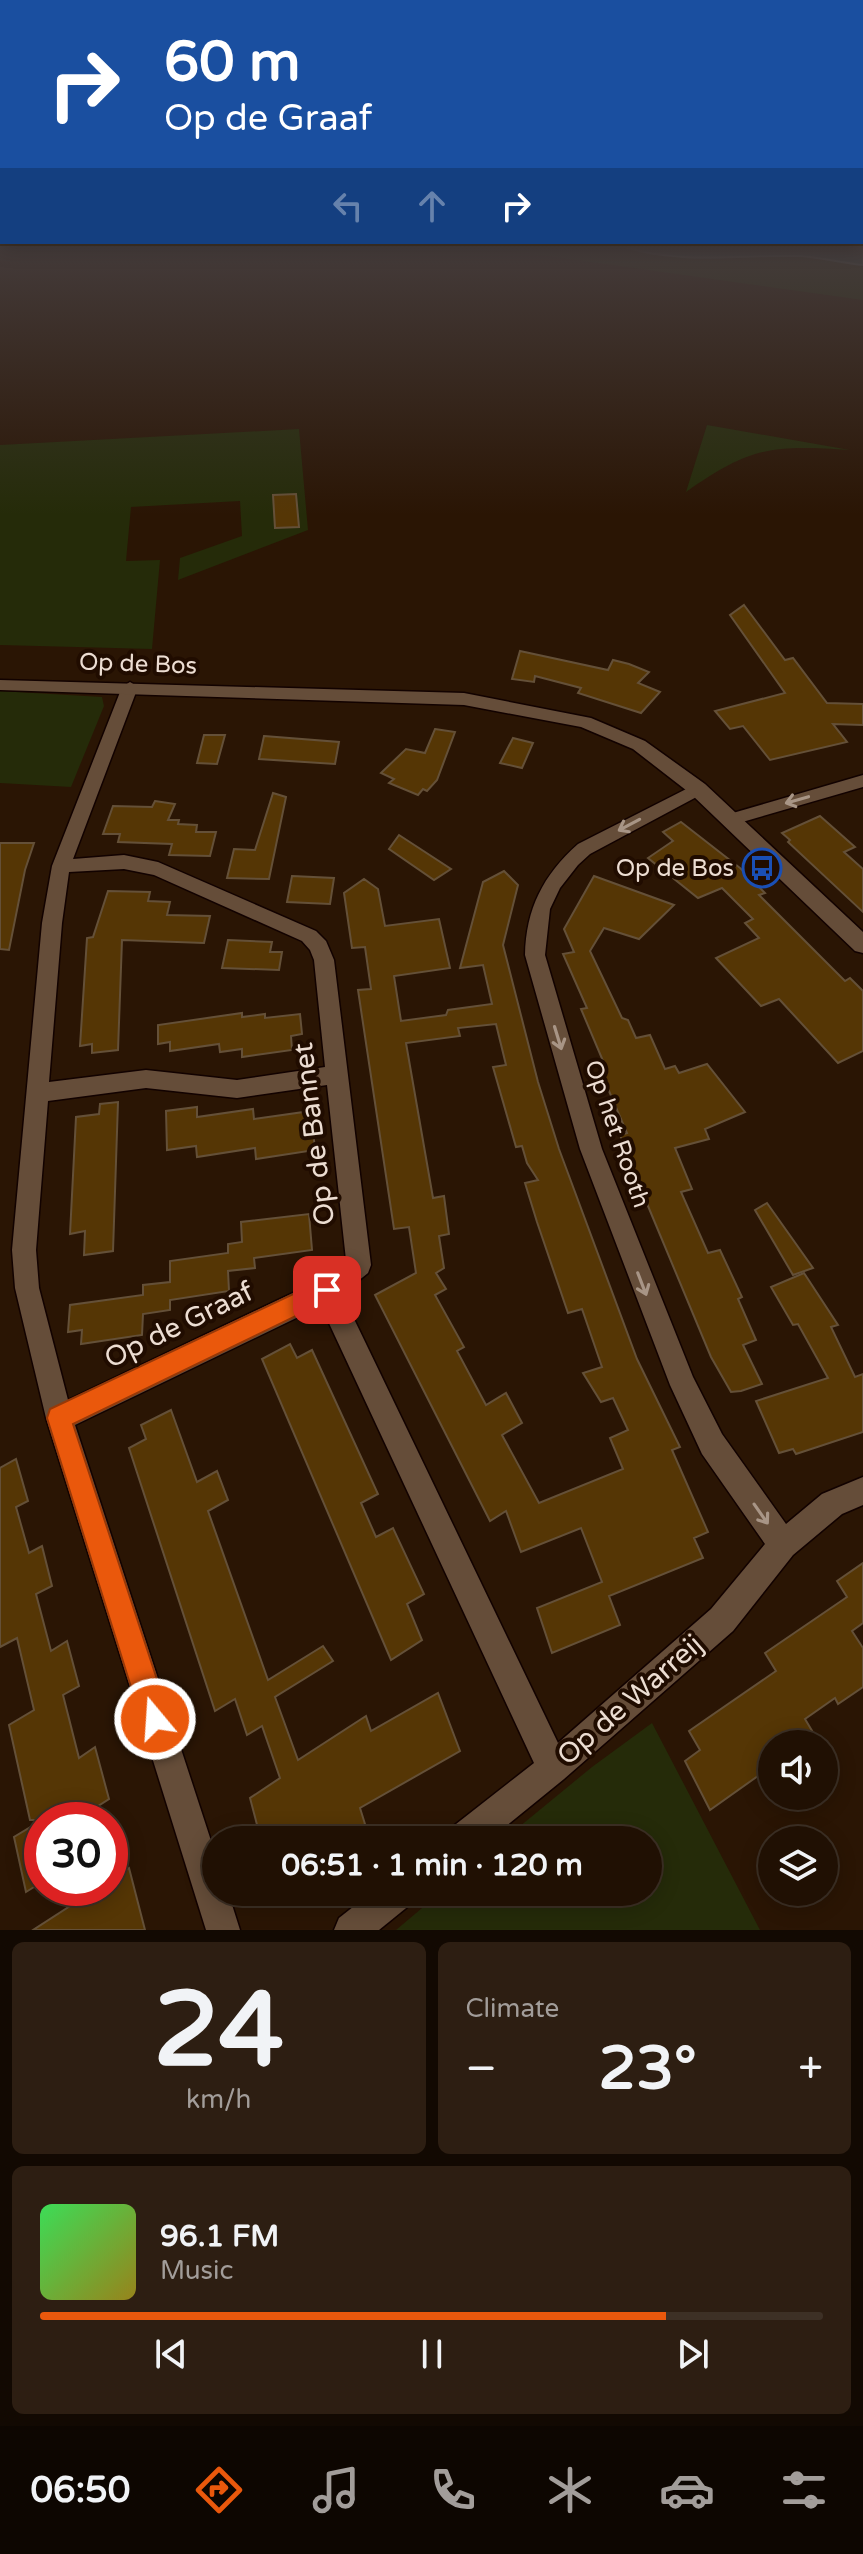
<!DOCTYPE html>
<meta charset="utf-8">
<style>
:root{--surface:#201003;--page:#2d1e12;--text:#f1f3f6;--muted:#a29d9a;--line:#3d3025;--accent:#ea580c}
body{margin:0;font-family:"Varela Round",sans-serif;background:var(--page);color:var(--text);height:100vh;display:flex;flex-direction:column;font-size:30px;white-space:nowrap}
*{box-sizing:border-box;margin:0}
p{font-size:26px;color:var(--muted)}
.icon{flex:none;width:44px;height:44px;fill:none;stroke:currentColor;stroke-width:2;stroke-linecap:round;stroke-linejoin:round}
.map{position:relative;height:1930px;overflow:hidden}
.details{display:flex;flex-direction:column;gap:12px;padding:12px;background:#120902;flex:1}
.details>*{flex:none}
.banner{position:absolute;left:0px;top:0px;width:864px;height:244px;box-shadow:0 4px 20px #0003,0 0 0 2px var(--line);background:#1a4fa0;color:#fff;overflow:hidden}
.tools{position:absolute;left:758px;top:1730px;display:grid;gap:16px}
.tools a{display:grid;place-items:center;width:80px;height:80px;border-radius:50%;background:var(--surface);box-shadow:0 4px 20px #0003,0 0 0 2px var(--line);font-size:40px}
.speed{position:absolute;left:24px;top:1802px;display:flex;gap:16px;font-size:40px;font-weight:700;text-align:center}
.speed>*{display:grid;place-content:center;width:104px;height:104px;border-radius:50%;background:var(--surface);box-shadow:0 4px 20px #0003,0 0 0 2px var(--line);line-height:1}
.speed .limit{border:12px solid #d22;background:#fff;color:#111}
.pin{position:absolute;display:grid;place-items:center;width:68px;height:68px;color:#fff;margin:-34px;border-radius:16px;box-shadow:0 4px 12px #0006}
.me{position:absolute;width:88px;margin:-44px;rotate:342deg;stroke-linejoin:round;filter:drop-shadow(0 0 6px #0008)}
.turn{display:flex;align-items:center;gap:28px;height:168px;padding:0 32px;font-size:36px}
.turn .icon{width:104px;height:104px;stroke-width:2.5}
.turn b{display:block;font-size:56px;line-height:68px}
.lanes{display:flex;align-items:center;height:76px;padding:0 32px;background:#0003;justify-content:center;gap:40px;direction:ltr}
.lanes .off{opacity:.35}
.big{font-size:60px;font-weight:700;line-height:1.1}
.details .tile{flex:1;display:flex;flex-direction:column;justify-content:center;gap:12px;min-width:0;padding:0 28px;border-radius:12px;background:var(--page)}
.details .dial{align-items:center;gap:0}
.dial b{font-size:104px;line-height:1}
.song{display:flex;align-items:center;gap:24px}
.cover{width:96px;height:96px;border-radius:12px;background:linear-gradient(135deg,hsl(130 70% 55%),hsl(50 70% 35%))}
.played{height:8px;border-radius:4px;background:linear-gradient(90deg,var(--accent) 80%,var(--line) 80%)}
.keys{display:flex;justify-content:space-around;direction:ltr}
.heat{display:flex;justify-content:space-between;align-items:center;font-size:44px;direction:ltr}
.details .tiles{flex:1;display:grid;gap:12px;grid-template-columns:1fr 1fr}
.tile:last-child{grid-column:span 2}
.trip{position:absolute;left:202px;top:1826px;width:460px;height:80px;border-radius:40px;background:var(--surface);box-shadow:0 4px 20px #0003,0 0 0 2px var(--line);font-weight:700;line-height:80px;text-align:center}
.menu{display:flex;height:128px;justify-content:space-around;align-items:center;background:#0d0601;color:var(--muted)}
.menu .icon{width:56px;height:56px}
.menu .selected{color:var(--accent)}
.menu b{font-size:36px;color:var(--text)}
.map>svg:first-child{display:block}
</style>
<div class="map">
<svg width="863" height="1930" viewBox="0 0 863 1930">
<rect width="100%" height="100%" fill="#2a1504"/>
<!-- green -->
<g fill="#252b09">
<polygon points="469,245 620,245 655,253 728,259 793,256 863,265 863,300"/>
<path d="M 707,425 L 850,450 C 773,445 751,446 686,492 Z"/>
<polygon points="299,429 308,530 178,580 180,558 242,536 240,501 131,507 126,561 160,560 152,649 0,645 0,445"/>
<polygon points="0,691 102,697 104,706 71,787 0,783"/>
<polygon points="652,1723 760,1930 396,1930 441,1892 648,1892 648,1840 503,1840 592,1767"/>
</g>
<!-- water -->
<path fill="#1b5056" stroke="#5a7a7b" stroke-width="2" d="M 620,245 L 863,245 L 863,265 C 840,263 818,256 795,256 C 741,255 672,265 620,245 Z"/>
<!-- building -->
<g fill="#553605" stroke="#645038" stroke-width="2" fill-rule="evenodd">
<polygon points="296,494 299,527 275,528 273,495"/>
<polygon points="744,605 785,660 793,658 827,703 863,704 863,725 833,724 847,742 770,760 743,726 730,729 715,711 785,693 730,615"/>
<polygon points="520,651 608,670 613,660 629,664 649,672 638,683 660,692 641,713 578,693 581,688 535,676 534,682 512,679"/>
<polygon points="435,729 455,732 437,780 427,791 423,789 418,795 389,783 394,779 381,773 406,749 425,753"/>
<polygon points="204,735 225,735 217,764 197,763"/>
<polygon points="264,736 339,742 335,764 259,759"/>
<polygon points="513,738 533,743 522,768 500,763"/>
<polygon points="273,793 286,797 269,879 227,878 234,849 255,850"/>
<polygon points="155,801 175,804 168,820 179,820 178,824 197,825 196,832 216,832 210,856 169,855 172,844 118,842 120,834 103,834 113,806 152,807"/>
<polygon points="820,816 855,847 844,852 863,869 863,912 788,842 790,840 782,833"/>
<polygon points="681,822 740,868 765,893 759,895 845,981 850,978 863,991 863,1051 838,1063 779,999 761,1006 716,958 759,938 745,923 753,919 722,888 698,898 648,858 673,841 663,832"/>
<polygon points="399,835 451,869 434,880 389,849"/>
<polygon points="0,843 34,843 25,870 9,950 0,949"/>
<path d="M 504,871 L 518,885 L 503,945 L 538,1082 L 559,1149 L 637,1359 L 680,1447 L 672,1450 L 708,1532 L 694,1538 L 703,1558 L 609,1596 L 620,1625 L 552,1653 L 537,1608 L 602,1582 L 581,1528 L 521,1552 L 506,1511 L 490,1521 L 375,1295 L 416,1273 L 409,1227 L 394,1229 L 358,990 L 371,989 L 365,947 L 352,948 L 344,893 L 364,879 L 378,889 L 385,926 L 439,919 L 450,968 L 394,976 L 401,1021 L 446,1015 L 448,1010 L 492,1004 L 483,965 L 460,968 L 483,882 ZM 496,1024 L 506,1065 L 493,1067 L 516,1147 L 522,1146 L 527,1163 L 538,1180 L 525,1183 L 537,1222 L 568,1313 L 582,1309 L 602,1367 L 583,1373 L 601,1402 L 613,1398 L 628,1430 L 610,1438 L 623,1469 L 539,1503 L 502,1435 L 522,1423 L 506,1393 L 486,1405 L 457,1351 L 464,1347 L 435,1295 L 446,1289 L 436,1273 L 444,1268 L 439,1236 L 449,1234 L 444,1196 L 433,1198 L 406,1043 L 460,1036 L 458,1028 Z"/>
<polygon points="292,876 334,878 330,904 287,902"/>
<polygon points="594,876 674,905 639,939 604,928 590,951 622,1018 628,1020 636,1038 650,1035 665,1069 675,1066 679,1073 707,1064 745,1112 705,1129 709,1139 675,1148 692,1189 681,1192 708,1253 720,1250 742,1297 738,1299 756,1340 743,1345 762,1384 741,1391 731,1392 711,1357 648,1206 620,1135 627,1133 600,1070 606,1068 581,1009 587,1008 563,954 574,952 564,929"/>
<polygon points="108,891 150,892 148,901 170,902 167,915 210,916 204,943 122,940 118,1050 92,1053 92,1044 80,1046 87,938 93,937"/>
<polygon points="228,940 272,942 270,952 282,952 279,970 222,968"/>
<polygon points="242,1013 242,1017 265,1014 265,1018 300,1014 302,1034 291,1036 292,1050 242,1057 242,1049 220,1052 219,1044 170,1051 170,1042 158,1044 158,1025"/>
<polygon points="118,1102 113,1251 84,1255 85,1231 70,1234 76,1117 99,1114 100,1104"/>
<polygon points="197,1107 197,1117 253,1109 254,1119 311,1111 315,1150 256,1159 255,1148 197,1157 196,1146 167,1150 166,1111"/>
<polygon points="767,1203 813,1268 793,1275 755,1210"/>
<polygon points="309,1214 312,1250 254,1258 255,1268 228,1271 229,1291 170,1300 170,1310 143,1314 142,1335 81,1344 82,1330 68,1332 70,1305 143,1295 143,1285 170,1282 170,1261 228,1253 228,1244 242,1242 241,1222"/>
<polygon points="804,1273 838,1325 831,1327 855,1377 863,1374 863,1432 796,1454 793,1449 779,1453 756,1401 828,1378 798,1324 793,1325 771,1287"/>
<polygon points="290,1344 297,1358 312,1350 378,1494 361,1503 376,1537 393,1528 424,1594 407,1604 422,1640 391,1660 262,1359"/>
<polygon points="171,1410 197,1482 217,1471 228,1500 208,1511 268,1680 323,1646 333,1661 275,1697 298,1760 366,1716 371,1731 438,1693 460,1751 360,1808 365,1824 339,1840 261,1840 250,1798 280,1778 262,1726 247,1735 235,1699 215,1711 129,1448 146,1439 141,1425"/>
<polygon points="16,1459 28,1501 16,1507 29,1553 42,1546 52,1586 36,1594 51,1651 67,1641 79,1686 63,1695 79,1758 95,1747 109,1799 92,1810 95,1820 42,1820 42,1882 26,1892 14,1837 42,1820 30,1820 9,1725 34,1710 17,1638 0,1647 0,1468"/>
<polygon points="863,1563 863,1623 852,1631 863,1648 863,1687 838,1704 835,1698 805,1719 820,1744 772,1744 772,1766 710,1810 685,1761 700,1750 689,1731 776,1671 765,1653 847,1597 837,1581"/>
<polygon points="129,1868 145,1930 33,1930 98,1888 110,1888 110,1880"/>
</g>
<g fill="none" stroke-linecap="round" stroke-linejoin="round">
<!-- minor casing -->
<g stroke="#120200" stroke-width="3">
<g id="minor">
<path d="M 130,682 L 138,687 L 73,859 L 124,855 L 158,862 L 316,931 L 326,941 L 334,960 L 371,1265 L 368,1273 L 342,1294 L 558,1743 L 711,1609 L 765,1544 L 702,1454 L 670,1385 L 580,1149 L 525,955 C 526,909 543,875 578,844 L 698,783 L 707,789 L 704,793 L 590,854 L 578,865 L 560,888 L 550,909 L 545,955 L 602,1149 L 693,1377 L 722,1434 L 786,1524 L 822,1494 L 863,1477 L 863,1505 L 842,1514 L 793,1555 L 733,1631 L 564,1779 L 489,1840 L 446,1840 L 451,1828 L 534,1763 L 321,1306 L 75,1425 L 216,1856 L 216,1892 L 228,1892 L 240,1930 L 206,1930 L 46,1418 L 15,1288 L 12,1250 L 42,923 L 52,866 L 122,687 ZM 124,869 L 154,875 L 302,941 L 310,950 L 314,960 L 325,1067 L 237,1080 L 146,1070 L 49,1082 L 62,923 L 69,872 ZM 327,1085 L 346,1260 L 318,1281 L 68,1400 L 39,1288 L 36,1250 L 48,1101 L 146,1088 L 237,1098 Z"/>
<polygon points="863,775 863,787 732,825 723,819 726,815"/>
<polygon points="372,1892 416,1892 411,1904 379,1930 334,1930 339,1918"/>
</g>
</g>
<!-- tertiary casing -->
<g stroke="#120200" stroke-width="3">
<polygon id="tertiary" points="0,680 464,693 591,718 645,741 705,784 863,932 863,953 855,951 691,794 633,749 581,727 464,705 0,690"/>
</g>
<!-- minor -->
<use href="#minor" fill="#654d39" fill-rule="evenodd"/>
<!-- tertiary -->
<use href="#tertiary" fill="#654d39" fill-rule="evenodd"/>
</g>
<!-- one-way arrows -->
<defs><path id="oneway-shaft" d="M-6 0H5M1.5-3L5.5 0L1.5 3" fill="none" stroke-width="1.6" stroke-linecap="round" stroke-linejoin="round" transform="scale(2)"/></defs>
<g stroke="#a89586">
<use href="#oneway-shaft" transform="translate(797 800) rotate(164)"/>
<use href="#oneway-shaft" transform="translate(629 825) rotate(152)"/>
<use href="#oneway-shaft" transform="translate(558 1038) rotate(73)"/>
<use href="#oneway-shaft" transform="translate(642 1284) rotate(69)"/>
<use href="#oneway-shaft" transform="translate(761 1514) rotate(55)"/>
</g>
<!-- sky -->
<linearGradient id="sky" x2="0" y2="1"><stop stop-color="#170c02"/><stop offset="0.48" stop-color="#443b3a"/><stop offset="1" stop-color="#443b3a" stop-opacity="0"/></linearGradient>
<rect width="863" height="515" fill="url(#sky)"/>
<!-- route -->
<polygon fill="#ea580c" stroke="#983908" stroke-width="2" points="327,1278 335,1282 339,1290 335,1297 73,1424 170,1719 166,1729 155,1734 145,1729 141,1719 47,1418 50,1409"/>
<!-- icons -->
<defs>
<g id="bus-ring" transform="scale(2)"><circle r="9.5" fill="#200c00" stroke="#1a4fb4" stroke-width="1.5"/><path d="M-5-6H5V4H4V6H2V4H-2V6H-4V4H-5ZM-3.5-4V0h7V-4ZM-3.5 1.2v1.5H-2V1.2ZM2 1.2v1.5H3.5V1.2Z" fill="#1a4fb4"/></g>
</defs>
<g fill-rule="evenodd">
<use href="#bus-ring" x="762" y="868"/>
</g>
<g text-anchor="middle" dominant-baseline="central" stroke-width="8" stroke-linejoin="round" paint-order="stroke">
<!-- street labels -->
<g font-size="24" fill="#ecddd2" stroke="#200c00">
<text transform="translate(138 664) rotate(2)">Op de Bos</text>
<text transform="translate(617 1134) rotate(71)">Op het Rooth</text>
</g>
<!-- poi labels -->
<g font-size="24" fill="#ecddd2" stroke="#200c00" text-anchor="end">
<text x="734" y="868">Op de Bos</text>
</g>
<!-- near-street labels -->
<g font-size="28" fill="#ecddd2" stroke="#200c00">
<text transform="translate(314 1134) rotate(-97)">Op de Bannet</text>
<text transform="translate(179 1325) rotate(-26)">Op de Graaf</text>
<text transform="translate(630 1700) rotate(-41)">Op de Warreij</text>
</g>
</g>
</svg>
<div class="tools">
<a><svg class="icon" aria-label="sound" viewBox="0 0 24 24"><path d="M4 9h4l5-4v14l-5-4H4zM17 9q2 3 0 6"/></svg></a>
<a><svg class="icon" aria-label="layers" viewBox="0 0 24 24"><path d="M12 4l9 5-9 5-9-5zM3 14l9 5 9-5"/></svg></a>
</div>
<div class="speed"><div class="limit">30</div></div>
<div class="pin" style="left:327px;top:1290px;background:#d93025"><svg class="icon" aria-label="arrive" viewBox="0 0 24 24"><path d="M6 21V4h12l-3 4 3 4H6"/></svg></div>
<svg class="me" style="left:155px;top:1719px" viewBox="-20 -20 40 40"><circle r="17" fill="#ea580c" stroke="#fff" stroke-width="3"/><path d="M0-11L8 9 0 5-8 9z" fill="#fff"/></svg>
<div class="trip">06:51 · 1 min · 120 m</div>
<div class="banner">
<div class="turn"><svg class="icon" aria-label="right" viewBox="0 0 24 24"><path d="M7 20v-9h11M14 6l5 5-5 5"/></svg><div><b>60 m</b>Op de Graaf</div></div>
<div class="lanes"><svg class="icon off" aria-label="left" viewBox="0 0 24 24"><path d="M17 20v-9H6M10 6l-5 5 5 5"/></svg><svg class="icon off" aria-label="ahead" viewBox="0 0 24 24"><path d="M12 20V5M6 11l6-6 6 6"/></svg><svg class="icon" aria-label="right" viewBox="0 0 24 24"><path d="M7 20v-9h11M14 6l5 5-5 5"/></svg></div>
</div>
</div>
<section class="details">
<div class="tiles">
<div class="tile dial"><b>24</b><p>km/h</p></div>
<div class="tile"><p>Climate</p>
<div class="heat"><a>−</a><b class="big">23°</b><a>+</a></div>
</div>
<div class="tile">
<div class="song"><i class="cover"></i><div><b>96.1 FM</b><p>Music</p></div></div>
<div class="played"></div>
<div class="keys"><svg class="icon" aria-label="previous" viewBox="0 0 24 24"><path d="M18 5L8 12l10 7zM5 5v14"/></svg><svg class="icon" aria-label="pause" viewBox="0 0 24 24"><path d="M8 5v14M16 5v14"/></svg><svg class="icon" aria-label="next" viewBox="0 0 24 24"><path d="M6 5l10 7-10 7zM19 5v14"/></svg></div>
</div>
</div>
</section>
<nav class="menu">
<b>06:50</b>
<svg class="icon selected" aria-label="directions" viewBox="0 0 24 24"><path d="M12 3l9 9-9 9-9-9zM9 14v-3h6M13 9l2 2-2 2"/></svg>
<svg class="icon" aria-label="music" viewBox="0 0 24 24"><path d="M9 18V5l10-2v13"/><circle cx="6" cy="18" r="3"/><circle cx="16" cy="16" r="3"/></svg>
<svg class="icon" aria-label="phone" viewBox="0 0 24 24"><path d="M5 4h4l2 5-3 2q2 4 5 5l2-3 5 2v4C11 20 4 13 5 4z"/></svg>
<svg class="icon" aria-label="climate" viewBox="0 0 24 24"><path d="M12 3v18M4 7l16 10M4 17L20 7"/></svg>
<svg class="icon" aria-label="car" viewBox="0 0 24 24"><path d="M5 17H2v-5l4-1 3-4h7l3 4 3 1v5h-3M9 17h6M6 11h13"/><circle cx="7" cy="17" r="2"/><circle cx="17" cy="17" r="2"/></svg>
<svg class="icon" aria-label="filters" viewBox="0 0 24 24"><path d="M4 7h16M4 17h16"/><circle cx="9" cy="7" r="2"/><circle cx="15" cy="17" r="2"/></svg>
</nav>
